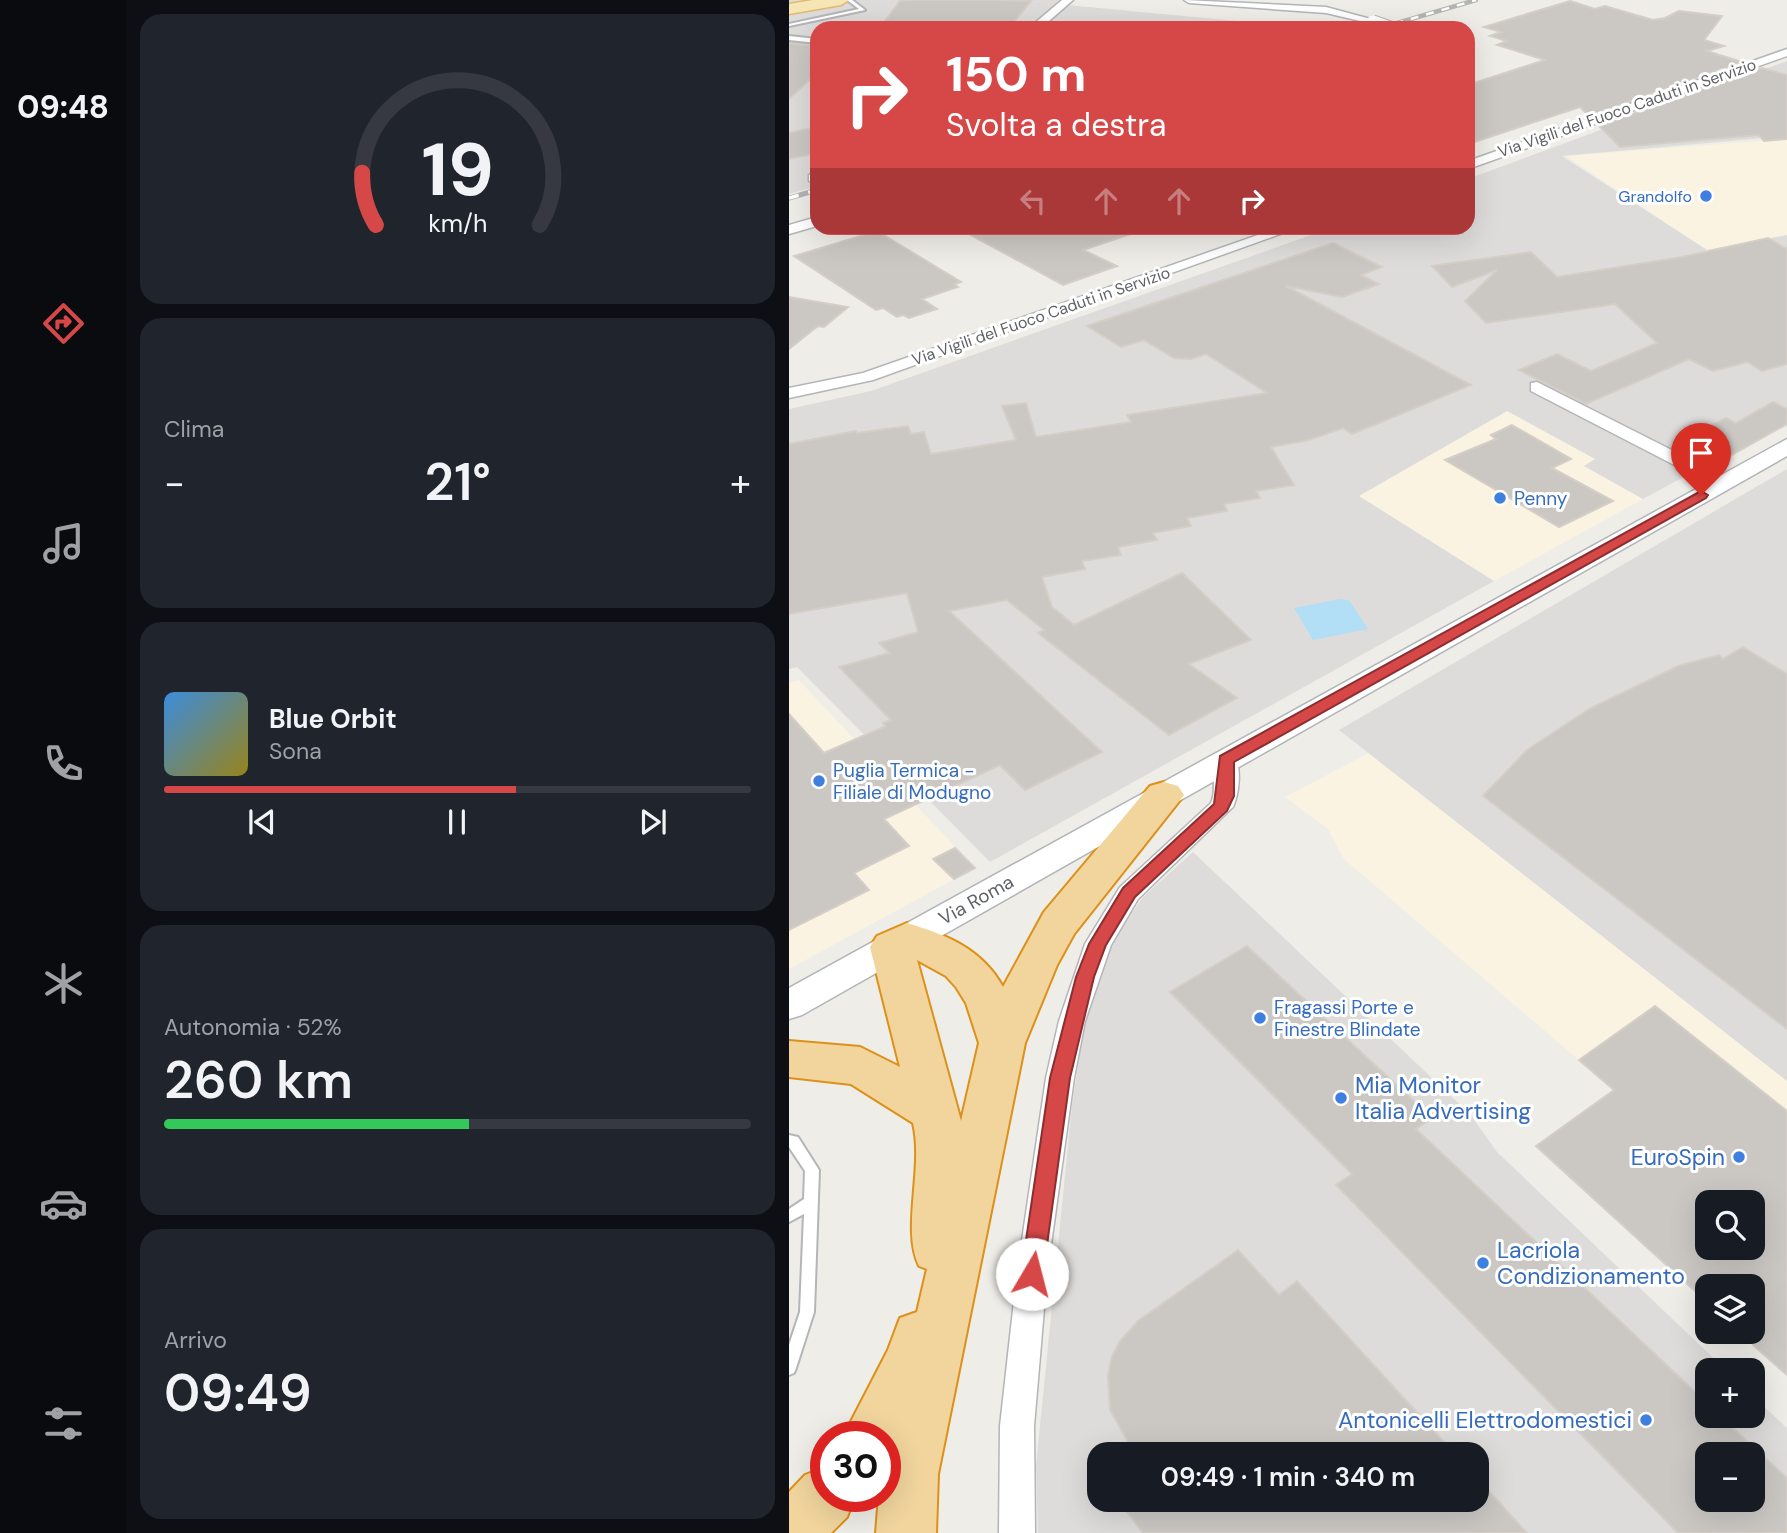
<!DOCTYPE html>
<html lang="it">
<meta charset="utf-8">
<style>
:root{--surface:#171b24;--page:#20242c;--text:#f1f3f6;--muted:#9ea1a6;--line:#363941;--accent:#d64748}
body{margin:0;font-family:"DM Sans",sans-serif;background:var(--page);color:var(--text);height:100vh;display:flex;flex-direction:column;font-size:26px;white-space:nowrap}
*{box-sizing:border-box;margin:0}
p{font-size:23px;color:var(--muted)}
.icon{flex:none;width:38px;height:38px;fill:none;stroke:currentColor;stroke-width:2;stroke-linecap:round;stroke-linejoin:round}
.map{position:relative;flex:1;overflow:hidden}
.side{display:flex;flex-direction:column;gap:14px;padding:14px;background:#0d0f14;width:663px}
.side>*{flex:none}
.banner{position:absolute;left:21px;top:21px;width:665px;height:214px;border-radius:21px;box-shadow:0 7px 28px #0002;background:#d64748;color:#fff;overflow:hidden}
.buttons{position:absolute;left:906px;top:1190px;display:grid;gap:14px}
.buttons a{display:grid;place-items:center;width:70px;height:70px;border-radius:14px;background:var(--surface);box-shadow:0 7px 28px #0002;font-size:35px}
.speed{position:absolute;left:21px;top:1421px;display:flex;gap:14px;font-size:35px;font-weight:700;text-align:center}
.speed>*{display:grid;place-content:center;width:91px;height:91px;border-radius:50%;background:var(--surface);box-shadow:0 7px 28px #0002;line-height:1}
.speed .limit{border:10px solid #d22;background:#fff;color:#111}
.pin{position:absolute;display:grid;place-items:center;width:60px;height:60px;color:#fff;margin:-72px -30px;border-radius:50% 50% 50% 0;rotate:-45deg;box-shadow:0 0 7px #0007}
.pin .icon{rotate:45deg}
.me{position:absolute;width:77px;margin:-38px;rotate:8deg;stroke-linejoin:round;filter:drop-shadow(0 0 5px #0008)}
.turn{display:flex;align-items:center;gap:24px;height:147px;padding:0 21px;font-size:32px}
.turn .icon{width:91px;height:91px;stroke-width:2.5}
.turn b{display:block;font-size:49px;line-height:60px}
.lanes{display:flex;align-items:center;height:66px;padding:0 21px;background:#0003;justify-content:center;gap:35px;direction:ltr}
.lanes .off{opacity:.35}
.big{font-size:52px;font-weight:600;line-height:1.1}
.side .tile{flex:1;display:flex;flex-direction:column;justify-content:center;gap:10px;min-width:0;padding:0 24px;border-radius:21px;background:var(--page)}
.side .dial{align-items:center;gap:0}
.dial svg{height:182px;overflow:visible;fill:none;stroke:var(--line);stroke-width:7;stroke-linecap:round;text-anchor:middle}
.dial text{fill:var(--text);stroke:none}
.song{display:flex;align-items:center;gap:21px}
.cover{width:84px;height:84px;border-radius:10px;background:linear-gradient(135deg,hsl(210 70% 55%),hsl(50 70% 35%))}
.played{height:7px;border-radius:4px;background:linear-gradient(90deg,var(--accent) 60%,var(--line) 60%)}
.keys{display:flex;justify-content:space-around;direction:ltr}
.heat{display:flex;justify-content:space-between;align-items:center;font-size:38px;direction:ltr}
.charge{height:10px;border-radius:5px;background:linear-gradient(90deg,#34c759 52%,var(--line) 0)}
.trip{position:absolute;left:298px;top:1442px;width:402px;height:70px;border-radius:21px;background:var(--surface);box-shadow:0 7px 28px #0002;font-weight:600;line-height:70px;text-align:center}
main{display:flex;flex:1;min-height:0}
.menu{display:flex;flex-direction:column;width:126px;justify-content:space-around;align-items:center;background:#090b0e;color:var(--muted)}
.menu .icon{width:49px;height:49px}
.menu .on{color:var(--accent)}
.menu b{font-size:32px;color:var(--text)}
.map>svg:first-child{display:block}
</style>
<main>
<nav class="menu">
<b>09:48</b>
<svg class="icon on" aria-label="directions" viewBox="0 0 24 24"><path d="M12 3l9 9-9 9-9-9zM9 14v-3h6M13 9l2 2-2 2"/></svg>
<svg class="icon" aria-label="music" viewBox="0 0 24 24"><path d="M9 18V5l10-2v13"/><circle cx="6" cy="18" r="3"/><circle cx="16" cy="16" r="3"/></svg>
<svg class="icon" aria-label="phone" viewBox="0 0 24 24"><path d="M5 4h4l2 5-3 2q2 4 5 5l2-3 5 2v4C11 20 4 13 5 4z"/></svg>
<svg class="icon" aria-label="climate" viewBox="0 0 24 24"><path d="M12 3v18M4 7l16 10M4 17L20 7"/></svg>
<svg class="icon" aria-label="car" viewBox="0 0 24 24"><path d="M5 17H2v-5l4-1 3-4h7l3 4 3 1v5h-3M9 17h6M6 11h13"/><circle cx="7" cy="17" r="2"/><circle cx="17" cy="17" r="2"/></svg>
<svg class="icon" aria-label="filters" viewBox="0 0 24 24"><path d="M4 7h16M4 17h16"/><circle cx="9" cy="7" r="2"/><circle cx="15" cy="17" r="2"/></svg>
</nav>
<section class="side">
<div class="tile dial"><svg viewBox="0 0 100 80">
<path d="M14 69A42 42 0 1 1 86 69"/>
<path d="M14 69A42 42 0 0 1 8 46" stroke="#d64748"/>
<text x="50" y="56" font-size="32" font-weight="700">19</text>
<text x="50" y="72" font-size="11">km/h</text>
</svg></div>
<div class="tile"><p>Clima</p>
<div class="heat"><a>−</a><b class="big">21°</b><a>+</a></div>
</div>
<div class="tile">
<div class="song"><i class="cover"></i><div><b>Blue Orbit</b><p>Sona</p></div></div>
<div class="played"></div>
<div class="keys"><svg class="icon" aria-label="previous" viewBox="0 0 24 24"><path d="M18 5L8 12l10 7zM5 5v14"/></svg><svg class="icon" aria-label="pause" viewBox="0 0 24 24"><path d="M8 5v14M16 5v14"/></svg><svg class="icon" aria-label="next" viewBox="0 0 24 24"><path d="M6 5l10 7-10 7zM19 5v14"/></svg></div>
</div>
<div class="tile"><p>Autonomia · 52%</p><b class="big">260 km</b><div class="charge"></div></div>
<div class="tile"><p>Arrivo</p><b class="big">09:49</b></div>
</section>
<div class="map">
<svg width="998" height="1533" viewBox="0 0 998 1533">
<rect width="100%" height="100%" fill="#efede8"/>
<!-- commercial -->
<g fill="#fbf3e2">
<polygon points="998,139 998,235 918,250 777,156"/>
<polygon points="719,411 807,459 795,466 854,499 705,581 569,496"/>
<polygon points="10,680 186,868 0,969 0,683"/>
<polygon points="580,753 998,1081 998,1238 964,1202 956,1202 555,859 539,829 496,797"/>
</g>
<!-- industrial -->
<g fill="#dedcda" fill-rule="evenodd">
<polygon points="0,0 270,0 267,4 522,28 28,28 28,186 0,194"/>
<polygon points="998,61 998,136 773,156 918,250 998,235 998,421 854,499 795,466 806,459 718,411 570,496 705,581 201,862 8,667 0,669 0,409 82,391 542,228 679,228 679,179"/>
<polygon points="998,469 998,1081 550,730"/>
<path d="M 404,852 L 681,1114 L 708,1152 L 937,1370 L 919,1370 L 919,1416 L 964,1416 L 964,1396 L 998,1428 L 998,1533 L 249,1533 L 247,1466 L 283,1105 L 295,1028 L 313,962 L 329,933 L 354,897 ZM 310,1454 L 688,1454 L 688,1500 L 310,1500 ZM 919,1454 L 964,1454 L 964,1500 L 919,1500 Z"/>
</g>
<!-- water -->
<polygon fill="#b2def6" points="551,599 560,600 579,629 524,640 505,608"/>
<!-- building -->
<g fill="#cbc8c4" stroke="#d4cec7" stroke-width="2" fill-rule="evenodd">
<polygon points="120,0 214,0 242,1 220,28 148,28 144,22 123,23 119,27 92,26 111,1"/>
<polygon points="781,1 806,9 816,6 864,20 876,18 890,11 933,16 915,40 935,46 918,51 953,62 800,116 791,107 679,144 679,85 756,60 708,45 718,41 701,36 712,32 695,27"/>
<polygon points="0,43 28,46 28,73 0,99"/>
<polygon points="973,68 998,75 998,139 975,141 970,135 831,147 810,126"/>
<polygon points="28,127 28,153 0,159 0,133"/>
<polygon points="169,228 349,228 350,231 294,250 328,266 274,285"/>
<polygon points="88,231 172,282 165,284 169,287 133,299 148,309 120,318 114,315 108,317 94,308 87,310 5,256"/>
<polygon points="979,238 998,249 998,364 973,371 958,362 924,371 900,359 797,404 730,370 768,354 802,371 868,343 826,304 697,323 676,301 708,270 663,287 643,266 742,252 768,277 893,257"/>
<polygon points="544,243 593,267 572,275 590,284 553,297 497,286 682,385 563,434 554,428 520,440 482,447 505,485 467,491 471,498 435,504 438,511 398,518 402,526 364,533 368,540 329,547 332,555 293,561 296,569 253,577 263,607 285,625 393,573 462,640 400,664 448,698 380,735 249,633 255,630 218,600 160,611 313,752 236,790 211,765 95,819 120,846 65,873 80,890 0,930 0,714 35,753 97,726 94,723 102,720 50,667 100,653 90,643 129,632 118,593 0,614 0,444 67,431 68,433 119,426 122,434 135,432 142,454 227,440 213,406 237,403 247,437 342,422 338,415 478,393 417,354 402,359 385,358 355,340 332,347 298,326"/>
<polygon points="0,297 59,307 35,327 29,326 0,349"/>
<polygon points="984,402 998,409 998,424 921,467 883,447 937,418 947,423"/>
<polygon points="723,425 782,459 763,468 824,501 770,527 656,460 707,439 702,435"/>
<polygon points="954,647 998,674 998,1029 694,796 738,750 800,709 889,666 930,655 934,659"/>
<polygon points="166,848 186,868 165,879 144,859"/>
<path d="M 458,946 L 643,1118 L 627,1129 L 919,1404 L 919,1416 L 931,1416 L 998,1478 L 998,1533 L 889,1533 L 547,1185 L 563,1174 L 381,992 ZM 919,1454 L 964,1454 L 964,1500 L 919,1500 Z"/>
<path d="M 866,1006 L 998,1111 L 998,1375 L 964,1345 L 964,1286 L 919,1286 L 919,1303 L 747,1146 L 825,1090 L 790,1060 ZM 919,1202 L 964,1202 L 964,1248 L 919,1248 Z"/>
<polygon points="449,1250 490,1295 508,1281 666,1454 346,1454 321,1410 319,1375 323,1356 331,1341 349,1321"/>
<polygon points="688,1478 738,1533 354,1533 329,1500 688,1500"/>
</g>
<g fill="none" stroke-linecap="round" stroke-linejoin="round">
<!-- lane casing -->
<g stroke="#b3b5b8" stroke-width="4">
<g id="lane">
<polygon points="58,0 63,0 76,10 0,26 0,24 70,9"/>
<polygon points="144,25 146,27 121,27 123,26"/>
<polygon points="0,36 28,39 28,43 0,40"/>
<polygon points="0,1135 9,1137 30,1170 25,1312 7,1368 5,1373 0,1375 0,1345 11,1312 15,1214 0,1222 0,1209 15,1199 16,1171 0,1147"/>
</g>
</g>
<!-- street casing -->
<g stroke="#b3b5b8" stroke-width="3">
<g id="street">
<polygon points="273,0 284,0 252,28 240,28"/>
<polygon points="395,0 537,7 589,21 584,24 537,13 400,3"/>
<polygon points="998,49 998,56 679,169 679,161"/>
<polygon points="28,173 28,181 20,181 20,175"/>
<polygon points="28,217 28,226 0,234 0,225"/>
<polygon points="489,228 508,228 84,380 0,398 0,388 74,373"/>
<polygon points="748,382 940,479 943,483 940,487 928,487 742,391 742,383"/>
<path d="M 437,753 L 445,755 C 453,768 450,794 444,807 L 349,899 L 322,945 L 296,1021 L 285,1078 L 258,1274 L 245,1426 L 246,1533 L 210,1533 L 211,1426 L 228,1274 L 257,1078 L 270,1021 L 296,944 L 331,887 L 422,803 C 429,788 420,769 429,755 Z"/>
</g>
</g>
<!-- secondary casing -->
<g stroke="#b2b5b8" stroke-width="3">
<polygon id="secondary" points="998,439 998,456 13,1015 0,1019 0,988"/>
</g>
<!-- primary casing -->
<g stroke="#e2b86e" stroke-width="3">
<polygon id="primary" points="24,0 60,0 52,5 0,14 0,4"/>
</g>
<!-- highway casing -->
<g stroke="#dd901a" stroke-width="4">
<g id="highway">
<path d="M 375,782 L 389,786 L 395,795 L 285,934 L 268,965 L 236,1043 L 149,1474 L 147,1533 L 87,1533 L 90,1496 L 96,1496 L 96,1437 L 54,1437 L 99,1350 L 111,1318 L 128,1312 L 138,1269 L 130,1266 C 112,1229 135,1168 124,1123 L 62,1084 L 0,1077 L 0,1041 L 71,1047 L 111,1067 L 81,947 L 88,936 L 118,923 C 158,935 193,949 214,987 L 255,912 L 361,786 ZM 128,960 L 157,976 L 167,987 L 177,1003 L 190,1043 L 172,1121 Z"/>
<polygon points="37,1467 37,1496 66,1496 58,1517 42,1533 0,1533 0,1492 16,1475"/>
</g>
</g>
<!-- lane -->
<use href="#lane" fill="#fff" fill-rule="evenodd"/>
<!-- street -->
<use href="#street" fill="#fff" fill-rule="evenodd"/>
<!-- secondary -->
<use href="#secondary" fill="#fff" fill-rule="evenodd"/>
<!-- primary -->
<use href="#primary" fill="#f6e6b6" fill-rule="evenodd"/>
<!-- highway -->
<use href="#highway" fill="#f1d59d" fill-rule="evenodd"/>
<!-- rail-far1 casing -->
<g stroke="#b3b4b4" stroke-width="4.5">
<polyline id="rail-far1" points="591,28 687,0"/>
</g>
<!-- rail casing -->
<g stroke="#b3b4b4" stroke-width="5">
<polyline id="rail" points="0,198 28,190"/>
</g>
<!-- rail-far1 -->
<use href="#rail-far1" stroke="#fff" stroke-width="2.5" stroke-dasharray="8" stroke-linecap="butt"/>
<!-- rail -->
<use href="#rail" stroke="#fff" stroke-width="3.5" stroke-dasharray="10" stroke-linecap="butt"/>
<!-- street-bridge casing -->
<g stroke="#b3b5b8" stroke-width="13" stroke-linecap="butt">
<polyline id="street-bridge" points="584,21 604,28"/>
</g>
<!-- street-bridge -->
<use href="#street-bridge" stroke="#fff" stroke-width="11"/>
</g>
<!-- route -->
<polygon fill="#d64748" stroke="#8b2e2f" stroke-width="2" points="912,491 919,495 917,498 445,762 445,796 438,811 346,897 317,945 305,977 281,1078 254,1274 251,1281 243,1283 235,1281 232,1274 261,1078 287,977 300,944 334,888 425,804 431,756"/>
<!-- markers -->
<g fill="#3f7fe0" stroke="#fff" stroke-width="2.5">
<circle cx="917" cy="196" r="7"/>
<circle cx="711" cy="498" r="7"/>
<circle cx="30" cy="781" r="7"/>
<circle cx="471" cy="1018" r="7"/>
<circle cx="552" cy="1098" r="7"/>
<circle cx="950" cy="1157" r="7"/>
<circle cx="694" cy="1263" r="7"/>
<circle cx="857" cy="1420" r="7"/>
</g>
<g text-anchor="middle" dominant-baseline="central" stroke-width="6" stroke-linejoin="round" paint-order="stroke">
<!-- far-street labels -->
<g font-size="16" fill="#5f6366" stroke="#fff">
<text transform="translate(838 108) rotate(-19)">Via Vigili del Fuoco Caduti in Servizio</text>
<text transform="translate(252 316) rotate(-19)">Via Vigili del Fuoco Caduti in Servizio</text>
</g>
<!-- far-shop labels -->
<g font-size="16" fill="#366cbe" stroke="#fff" text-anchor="end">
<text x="903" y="196">Grandolfo</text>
</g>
<!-- shop labels -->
<g font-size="19" fill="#366cbe" stroke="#fff" text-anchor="start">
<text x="725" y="498">Penny</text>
<text x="44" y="770">Puglia Termica -<tspan x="44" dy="22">Filiale di Modugno</tspan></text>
<text x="485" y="1007">Fragassi Porte e<tspan x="485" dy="22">Finestre Blindate</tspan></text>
</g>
<!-- street labels -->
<g font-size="19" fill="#5f6366" stroke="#fff">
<text transform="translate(187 900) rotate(-29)">Via Roma</text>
</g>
<!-- near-shop labels -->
<g font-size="23" fill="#366cbe" stroke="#fff" text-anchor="start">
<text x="566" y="1085">Mia Monitor<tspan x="566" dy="26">Italia Advertising</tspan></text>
<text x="936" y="1157" text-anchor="end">EuroSpin</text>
<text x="708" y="1250">Lacriola<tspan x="708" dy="26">Condizionamento</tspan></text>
<text x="843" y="1420" text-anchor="end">Antonicelli Elettrodomestici</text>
</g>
</g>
</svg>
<div class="buttons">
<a><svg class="icon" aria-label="search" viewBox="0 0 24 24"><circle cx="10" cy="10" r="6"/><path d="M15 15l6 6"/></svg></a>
<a><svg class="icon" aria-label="layers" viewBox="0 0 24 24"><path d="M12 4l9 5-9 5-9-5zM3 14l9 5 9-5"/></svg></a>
<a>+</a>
<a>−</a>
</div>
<div class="speed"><div class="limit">30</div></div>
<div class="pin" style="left:912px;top:495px;background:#d93025"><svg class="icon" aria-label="arrive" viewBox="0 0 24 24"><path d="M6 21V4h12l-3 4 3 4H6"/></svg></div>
<svg class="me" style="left:243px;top:1274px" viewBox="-20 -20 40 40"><circle r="19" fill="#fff"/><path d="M0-13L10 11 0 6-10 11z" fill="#d64748"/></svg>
<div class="trip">09:49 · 1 min · 340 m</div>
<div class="banner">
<div class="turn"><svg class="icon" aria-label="right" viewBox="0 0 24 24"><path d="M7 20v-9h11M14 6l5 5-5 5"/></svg><div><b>150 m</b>Svolta a destra</div></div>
<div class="lanes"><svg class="icon off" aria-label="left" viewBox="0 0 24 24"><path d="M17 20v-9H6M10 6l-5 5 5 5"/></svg><svg class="icon off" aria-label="ahead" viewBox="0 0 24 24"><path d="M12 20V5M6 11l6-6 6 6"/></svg><svg class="icon off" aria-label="ahead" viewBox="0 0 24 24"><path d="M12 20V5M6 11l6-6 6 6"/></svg><svg class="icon" aria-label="right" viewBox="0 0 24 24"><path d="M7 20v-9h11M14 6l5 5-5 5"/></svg></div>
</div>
</div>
</main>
